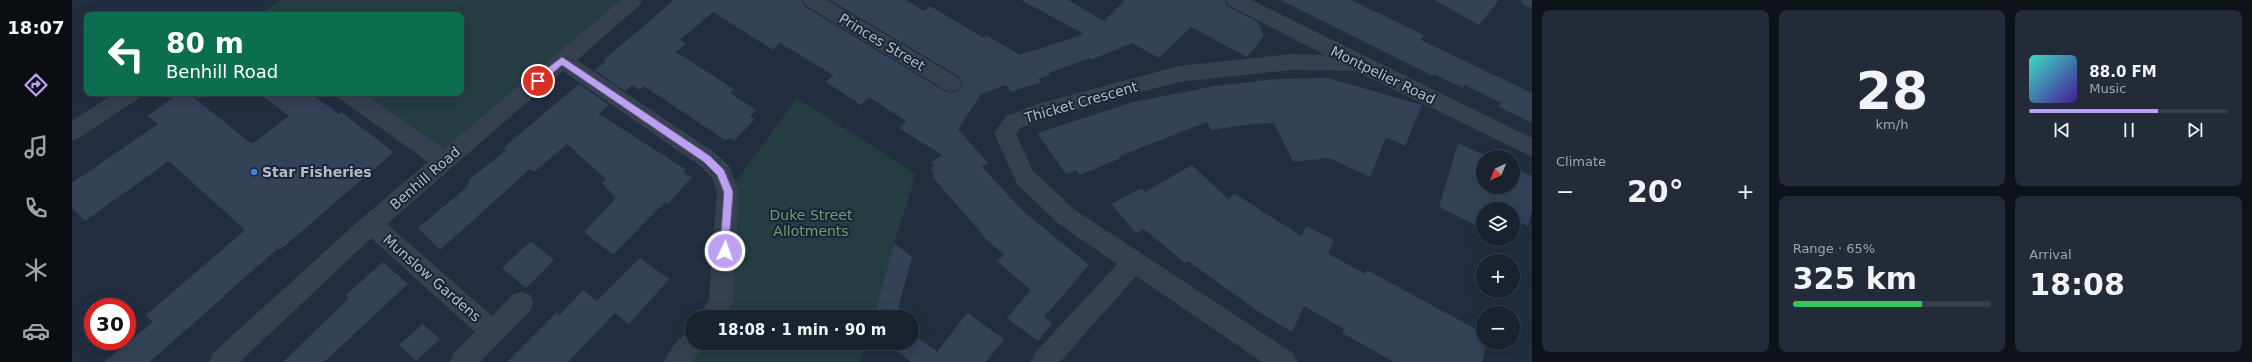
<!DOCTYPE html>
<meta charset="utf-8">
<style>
:root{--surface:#1a2230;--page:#232a38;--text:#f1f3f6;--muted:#9fa4ab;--line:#383f4c;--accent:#bca0f2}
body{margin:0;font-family:"DejaVu Sans",sans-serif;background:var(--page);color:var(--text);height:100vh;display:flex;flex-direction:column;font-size:15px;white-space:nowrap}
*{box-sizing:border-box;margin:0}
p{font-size:13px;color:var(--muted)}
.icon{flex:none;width:22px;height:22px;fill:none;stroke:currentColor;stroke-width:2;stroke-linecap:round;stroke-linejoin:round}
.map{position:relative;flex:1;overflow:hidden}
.details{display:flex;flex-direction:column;gap:10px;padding:10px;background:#0e131a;width:720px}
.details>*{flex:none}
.banner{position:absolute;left:12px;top:12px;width:380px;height:84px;border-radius:8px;box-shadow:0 4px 16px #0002,0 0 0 1px var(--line);background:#0b6e4f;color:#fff;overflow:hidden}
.needle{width:26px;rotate:223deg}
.controls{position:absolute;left:1404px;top:150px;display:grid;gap:8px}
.controls a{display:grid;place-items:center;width:44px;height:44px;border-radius:50%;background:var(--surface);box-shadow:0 4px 16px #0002,0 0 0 1px var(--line);font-size:20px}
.speed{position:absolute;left:12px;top:298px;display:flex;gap:8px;font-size:20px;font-weight:700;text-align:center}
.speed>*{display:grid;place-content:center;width:52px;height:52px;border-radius:50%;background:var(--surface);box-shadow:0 4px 16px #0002,0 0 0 1px var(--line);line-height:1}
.speed .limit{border:6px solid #d22;background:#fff;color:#111}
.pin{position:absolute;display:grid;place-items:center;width:34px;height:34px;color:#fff;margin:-17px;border:2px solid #fff;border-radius:50%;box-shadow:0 1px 4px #0007}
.me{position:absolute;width:44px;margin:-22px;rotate:3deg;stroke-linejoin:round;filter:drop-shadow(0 0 3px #0008)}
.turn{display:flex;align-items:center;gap:14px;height:84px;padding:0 16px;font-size:18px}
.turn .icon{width:52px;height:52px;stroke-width:2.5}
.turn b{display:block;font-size:28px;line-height:34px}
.big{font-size:30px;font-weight:800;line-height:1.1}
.details .widget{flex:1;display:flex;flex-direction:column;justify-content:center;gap:6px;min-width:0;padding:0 14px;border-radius:8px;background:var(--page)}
.details .dial{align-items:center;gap:0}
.dial b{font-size:52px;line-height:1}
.song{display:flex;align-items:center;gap:12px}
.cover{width:48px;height:48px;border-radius:6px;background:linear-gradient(135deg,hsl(170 70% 55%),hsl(260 70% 35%))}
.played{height:4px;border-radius:2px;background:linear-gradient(90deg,var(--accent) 65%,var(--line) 65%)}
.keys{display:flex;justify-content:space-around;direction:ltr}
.heat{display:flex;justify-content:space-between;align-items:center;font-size:22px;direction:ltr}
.charge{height:6px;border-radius:3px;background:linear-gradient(90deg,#34c759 65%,var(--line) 0)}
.details .tiles{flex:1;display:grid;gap:10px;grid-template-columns:repeat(3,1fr)}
.widget:first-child{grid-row:span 2}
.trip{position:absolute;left:613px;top:310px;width:234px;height:40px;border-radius:20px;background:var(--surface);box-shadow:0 4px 16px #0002,0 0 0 1px var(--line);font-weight:800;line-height:40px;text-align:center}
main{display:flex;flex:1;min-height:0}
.tabs{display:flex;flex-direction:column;width:72px;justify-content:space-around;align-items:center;background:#0a0e13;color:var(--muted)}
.tabs .icon{width:28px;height:28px}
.tabs .selected{color:var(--accent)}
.tabs b{font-size:18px;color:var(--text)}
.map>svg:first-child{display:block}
</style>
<main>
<nav class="tabs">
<b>18:07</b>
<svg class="icon selected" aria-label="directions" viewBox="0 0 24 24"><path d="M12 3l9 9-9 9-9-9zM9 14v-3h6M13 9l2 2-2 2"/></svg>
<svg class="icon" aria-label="music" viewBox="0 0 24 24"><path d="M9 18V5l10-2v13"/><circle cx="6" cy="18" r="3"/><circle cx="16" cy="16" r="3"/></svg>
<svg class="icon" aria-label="phone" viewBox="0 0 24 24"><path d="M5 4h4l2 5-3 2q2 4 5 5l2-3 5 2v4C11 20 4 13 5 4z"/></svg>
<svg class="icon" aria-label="climate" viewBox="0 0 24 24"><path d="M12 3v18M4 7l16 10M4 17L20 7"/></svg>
<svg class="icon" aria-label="car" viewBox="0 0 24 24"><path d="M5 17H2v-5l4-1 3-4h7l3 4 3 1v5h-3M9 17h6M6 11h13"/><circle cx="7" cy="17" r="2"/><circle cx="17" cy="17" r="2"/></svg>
</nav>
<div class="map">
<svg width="1460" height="362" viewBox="0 0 1460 362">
<rect width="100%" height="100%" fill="#222e40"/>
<!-- green -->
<g fill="#243d41">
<polygon points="209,0 561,0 372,161 275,93 389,93 389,15 187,15"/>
<polygon points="725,98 844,174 822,243 802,317 639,317 656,192"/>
<polygon points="620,343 794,343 788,362 605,362"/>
</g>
<!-- building -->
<g fill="#334257">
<polygon points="602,0 730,0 732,6 872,91 880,93 887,91 891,85 888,77 758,0 834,0 852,11 858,6 912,38 914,35 948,55 1012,34 949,0 996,0 1032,21 1053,0 1153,0 1155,6 1186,22 1192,36 1175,57 1119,27 1087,58 1060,43 1019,60 1017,58 977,73 978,75 966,79 969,82 939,92 934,85 909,94 886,129 916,163 910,167 951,211 1017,265 972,317 980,323 966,341 935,318 959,290 925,261 932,255 915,240 860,176 863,174 859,169 862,166 859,162 870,155 827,128 834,121 797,97 789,105 754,82 761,75 708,43 701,50 641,12 608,40 614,44 604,52 662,89 658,93 684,110 678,116 683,119 662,141 658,138 653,140 572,86 568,90 560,85 553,91 523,70 533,62 532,60"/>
<polygon points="1208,0 1279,0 1352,35 1349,40 1460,93 1460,123 1427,107 1429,103 1393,85 1391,88 1362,74 1361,76"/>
<polygon points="1362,0 1427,0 1407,25"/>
<polygon points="1256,78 1350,105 1333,146 1314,137 1298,177 1257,158 1221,162 1202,123 1180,124 1139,130 1135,122 1048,156 1049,158 1008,175 1004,170 994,174 965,133 1062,102 1143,86 1204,79"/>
<polygon points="507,84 537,105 527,114 613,169 612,173 620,177 596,204 594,201 541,255 512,232 544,198 530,183 534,179 495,144 462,172 458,169 368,250 346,228 388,193 397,184 397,180 434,150 431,148"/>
<polygon points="108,93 116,93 180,144 217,116 186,93 238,93 267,114 269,112 322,152 208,250 206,248 78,362 32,362 81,322 74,315 173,230 97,161 13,221 0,208 0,183 86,124 76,116"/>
<polygon points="1386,143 1417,157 1411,157 1411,187 1441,187 1441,168 1460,176 1460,209 1456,226 1444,221 1441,234 1441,209 1411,209 1411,229 1367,207"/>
<polygon points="1120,165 1157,200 1162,193 1229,236 1234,226 1262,240 1256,254 1294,274 1295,270 1411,333 1411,343 1415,343 1410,362 1322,362 1270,333 1272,329 1232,306 1220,332 1190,314 1116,261 1113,263 1072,229 1064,233 1039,204 1070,188 1073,192"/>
<polygon points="459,241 482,260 454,288 430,268"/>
<polygon points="822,243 840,257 824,317 802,317"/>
<polygon points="568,258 597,279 557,324 543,313 496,362 435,362 485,312 488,315 511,290 525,301"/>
<polygon points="311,262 336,284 252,362 211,362 277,298 274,295"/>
<polygon points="895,313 932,339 914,362 839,362 816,343 840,343 840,334 865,352"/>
<polygon points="351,324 368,339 344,361 327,345"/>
</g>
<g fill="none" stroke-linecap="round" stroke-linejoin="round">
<!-- minor -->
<g fill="#364050" fill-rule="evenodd">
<polygon points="549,0 570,0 568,5 505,60 643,153 657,166 667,192 661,302 653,317 627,317 637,299 645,192 640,178 627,165 491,71 315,224 420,316 440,295 449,292 458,295 461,303 458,311 408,362 378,362 382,353 403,332 299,238 168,362 137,362 141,353 291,217 356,162 268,99 265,93 291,93 372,149"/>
<polygon points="731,0 755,0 887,78 890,84 887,90 880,92 873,90 733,5"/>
<polygon points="1154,0 1179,0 1460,138 1460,157 1284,71 1220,70 1107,82 976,117 948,128 944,134 961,171 1003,210 1221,353 1225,362 1190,362 1064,276 988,362 959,362 963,353 1045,264 987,224 945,184 922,133 934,116 966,104 1107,66 1220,54 1253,55 1156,5"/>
<polygon points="1449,0 1460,0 1460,8 1451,5"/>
<polygon points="43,93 69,93 66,99 7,138 0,141 0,121"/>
<path d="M 620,331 L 620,343 L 632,343 L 621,362 L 592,362 C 598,349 607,336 620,331 Z"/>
</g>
</g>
<!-- route -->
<polygon fill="#bca0f2" stroke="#7a689d" points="490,57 638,156 652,170 661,192 656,254 649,254 648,251 652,192 645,175 632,162 490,65 469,83 463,83 463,78"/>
<!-- markers -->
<circle fill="#3f7fe0" stroke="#1b2535" stroke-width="1.5" cx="182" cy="172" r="4"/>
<g text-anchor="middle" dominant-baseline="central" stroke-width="4" stroke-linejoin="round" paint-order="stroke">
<!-- street labels -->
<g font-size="14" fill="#b2bbcb" stroke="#1b2535">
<text transform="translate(810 42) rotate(31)">Princes Street</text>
<text transform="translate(1311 75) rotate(26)">Montpelier Road</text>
<text transform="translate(1009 102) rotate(-16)">Thicket Crescent</text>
<text transform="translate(353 178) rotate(-41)">Benhill Road</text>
<text transform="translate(360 278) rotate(41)">Munslow Gardens</text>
</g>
<!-- poi labels -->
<g font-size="14" font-weight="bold" fill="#b2bbcb" stroke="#1b2535" text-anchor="start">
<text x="190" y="172">Star Fisheries</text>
</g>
<!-- park labels -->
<g font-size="14" fill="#679e75" stroke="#1b2535">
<text x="739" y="215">Duke Street<tspan x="739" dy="16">Allotments</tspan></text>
</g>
</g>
</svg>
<div class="controls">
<a><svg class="needle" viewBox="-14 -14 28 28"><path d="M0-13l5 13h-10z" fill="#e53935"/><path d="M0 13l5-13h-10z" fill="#9fa4ab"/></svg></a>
<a><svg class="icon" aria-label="layers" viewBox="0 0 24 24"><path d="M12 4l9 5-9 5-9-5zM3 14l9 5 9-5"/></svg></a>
<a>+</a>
<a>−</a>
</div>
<div class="speed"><div class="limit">30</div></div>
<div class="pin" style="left:466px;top:81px;background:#d93025"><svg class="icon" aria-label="arrive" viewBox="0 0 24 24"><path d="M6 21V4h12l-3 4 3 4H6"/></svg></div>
<svg class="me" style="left:653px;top:251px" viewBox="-20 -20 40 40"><circle r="17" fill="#bca0f2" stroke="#fff" stroke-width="3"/><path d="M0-11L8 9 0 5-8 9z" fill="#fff"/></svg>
<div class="trip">18:08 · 1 min · 90 m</div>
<div class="banner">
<div class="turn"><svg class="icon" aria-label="left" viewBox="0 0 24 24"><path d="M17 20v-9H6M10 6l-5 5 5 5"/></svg><div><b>80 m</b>Benhill Road</div></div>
</div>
</div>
<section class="details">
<div class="tiles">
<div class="widget"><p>Climate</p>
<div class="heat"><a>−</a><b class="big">20°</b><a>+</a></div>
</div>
<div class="widget dial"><b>28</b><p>km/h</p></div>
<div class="widget">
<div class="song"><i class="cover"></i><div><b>88.0 FM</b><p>Music</p></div></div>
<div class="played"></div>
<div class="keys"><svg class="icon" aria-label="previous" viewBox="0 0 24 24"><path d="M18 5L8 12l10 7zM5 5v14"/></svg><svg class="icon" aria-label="pause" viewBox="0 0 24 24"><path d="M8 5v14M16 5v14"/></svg><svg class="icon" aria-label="next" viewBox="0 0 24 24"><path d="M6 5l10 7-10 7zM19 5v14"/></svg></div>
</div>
<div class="widget"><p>Range · 65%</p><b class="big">325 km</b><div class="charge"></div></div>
<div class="widget"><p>Arrival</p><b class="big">18:08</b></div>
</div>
</section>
</main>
